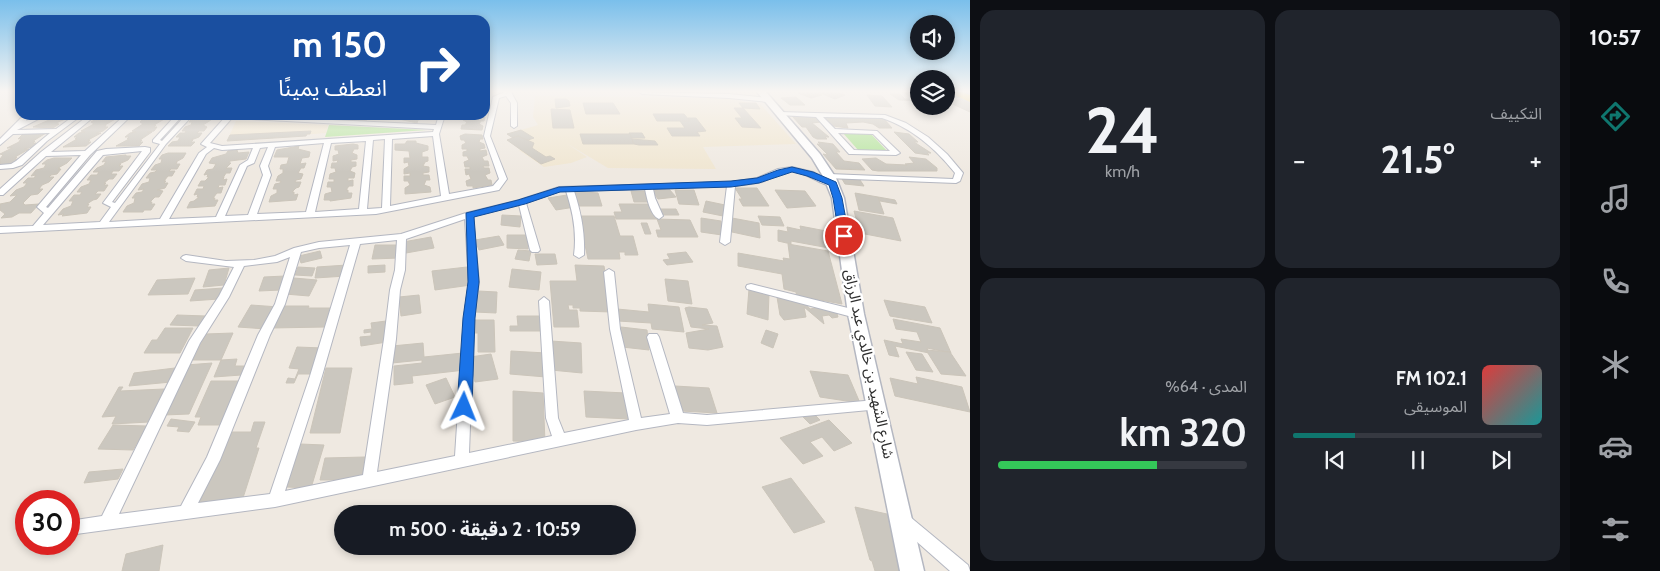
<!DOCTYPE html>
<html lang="ar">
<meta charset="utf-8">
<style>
:root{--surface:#171b24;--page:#20242c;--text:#f1f3f6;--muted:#9ea1a6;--line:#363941;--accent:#0f766e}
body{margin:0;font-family:Cabin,"Noto Sans Arabic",sans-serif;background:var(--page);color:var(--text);direction:rtl;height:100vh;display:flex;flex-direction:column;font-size:19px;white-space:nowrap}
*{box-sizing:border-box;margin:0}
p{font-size:16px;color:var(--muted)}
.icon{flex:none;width:28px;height:28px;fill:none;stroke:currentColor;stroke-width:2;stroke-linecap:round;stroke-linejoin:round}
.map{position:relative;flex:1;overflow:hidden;direction:ltr}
.sheet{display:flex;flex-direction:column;gap:10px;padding:10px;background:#0d0f14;width:600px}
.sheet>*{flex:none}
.top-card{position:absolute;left:15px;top:15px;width:475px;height:105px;border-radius:15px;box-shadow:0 2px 8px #0003;direction:rtl;background:#1a4fa0;color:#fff;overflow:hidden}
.buttons{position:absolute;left:910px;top:15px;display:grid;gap:10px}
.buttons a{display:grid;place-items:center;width:45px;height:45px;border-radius:50%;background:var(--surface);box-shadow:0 2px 8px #0003;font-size:25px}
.speed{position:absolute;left:15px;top:490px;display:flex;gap:10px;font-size:25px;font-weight:700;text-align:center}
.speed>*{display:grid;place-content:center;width:65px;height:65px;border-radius:50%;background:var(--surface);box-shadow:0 2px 8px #0003;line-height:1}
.speed .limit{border:8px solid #d22;background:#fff;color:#111}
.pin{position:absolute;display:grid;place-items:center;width:42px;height:42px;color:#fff;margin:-21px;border:2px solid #fff;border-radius:50%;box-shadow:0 1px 5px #0007}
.me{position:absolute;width:55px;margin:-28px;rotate:2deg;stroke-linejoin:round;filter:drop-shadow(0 0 4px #0008)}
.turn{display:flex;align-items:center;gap:18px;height:105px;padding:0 20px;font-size:22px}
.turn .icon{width:65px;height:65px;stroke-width:2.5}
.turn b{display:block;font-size:35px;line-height:42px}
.big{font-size:38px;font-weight:700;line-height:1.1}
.sheet .card{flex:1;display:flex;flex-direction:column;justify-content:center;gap:8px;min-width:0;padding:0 18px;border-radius:15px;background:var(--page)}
.sheet .dial{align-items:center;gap:0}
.dial b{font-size:65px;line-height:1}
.song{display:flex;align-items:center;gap:15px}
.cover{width:60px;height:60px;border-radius:8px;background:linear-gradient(135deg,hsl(0 70% 55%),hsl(180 70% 35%))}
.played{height:5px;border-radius:2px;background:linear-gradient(90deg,var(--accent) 25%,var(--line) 25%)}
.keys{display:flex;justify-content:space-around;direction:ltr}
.heat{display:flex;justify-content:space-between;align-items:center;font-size:28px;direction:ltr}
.charge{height:8px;border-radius:4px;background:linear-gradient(90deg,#34c759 64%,var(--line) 0)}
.sheet .tiles{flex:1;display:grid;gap:10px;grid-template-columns:repeat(2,1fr)}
.trip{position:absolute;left:334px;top:505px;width:302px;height:50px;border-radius:25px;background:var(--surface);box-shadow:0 2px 8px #0003;font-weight:700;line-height:50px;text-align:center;direction:rtl}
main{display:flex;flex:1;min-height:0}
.menu{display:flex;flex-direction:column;width:90px;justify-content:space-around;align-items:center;background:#090b0e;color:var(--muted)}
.menu .icon{width:35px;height:35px}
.menu .selected{color:var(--accent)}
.menu b{font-size:22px;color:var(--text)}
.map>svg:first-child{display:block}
</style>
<main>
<nav class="menu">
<b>10:57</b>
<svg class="icon selected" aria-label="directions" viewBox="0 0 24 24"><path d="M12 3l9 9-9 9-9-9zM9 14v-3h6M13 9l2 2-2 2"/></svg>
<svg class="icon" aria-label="music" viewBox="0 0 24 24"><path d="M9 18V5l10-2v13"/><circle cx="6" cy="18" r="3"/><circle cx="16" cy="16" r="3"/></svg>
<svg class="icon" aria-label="phone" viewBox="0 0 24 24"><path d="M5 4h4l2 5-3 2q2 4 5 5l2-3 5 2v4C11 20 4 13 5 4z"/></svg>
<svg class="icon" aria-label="climate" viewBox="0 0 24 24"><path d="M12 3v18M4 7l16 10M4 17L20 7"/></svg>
<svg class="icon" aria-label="car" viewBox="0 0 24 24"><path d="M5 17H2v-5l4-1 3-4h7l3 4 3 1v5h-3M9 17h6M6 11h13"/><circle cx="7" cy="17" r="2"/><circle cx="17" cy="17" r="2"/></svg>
<svg class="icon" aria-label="filters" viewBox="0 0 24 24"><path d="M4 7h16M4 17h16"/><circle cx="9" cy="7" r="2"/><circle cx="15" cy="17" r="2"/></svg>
</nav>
<section class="sheet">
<div class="tiles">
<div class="card"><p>التكييف</p>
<div class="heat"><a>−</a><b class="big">21.5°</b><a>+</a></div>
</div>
<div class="card dial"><b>24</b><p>km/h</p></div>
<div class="card">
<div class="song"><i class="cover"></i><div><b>102.1 FM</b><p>الموسيقى</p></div></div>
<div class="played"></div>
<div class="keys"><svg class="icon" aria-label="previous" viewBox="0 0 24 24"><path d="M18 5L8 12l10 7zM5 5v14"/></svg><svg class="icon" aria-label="pause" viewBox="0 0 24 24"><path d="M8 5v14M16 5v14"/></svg><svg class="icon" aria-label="next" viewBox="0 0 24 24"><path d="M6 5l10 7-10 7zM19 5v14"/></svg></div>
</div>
<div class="card"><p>المدى · 64%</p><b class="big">320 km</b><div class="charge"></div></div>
</div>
</section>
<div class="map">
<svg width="970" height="571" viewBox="0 0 970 571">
<rect width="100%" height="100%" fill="#efe9e1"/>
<!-- education -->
<g fill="#f0e6d1">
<polygon points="535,96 724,98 761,105 796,144 703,147 716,169 608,168 566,143 587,157 571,163 544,167 519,150 521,149 513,138 507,134 538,125 533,117"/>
<polygon points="236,121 328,125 326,133 227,141"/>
</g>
<!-- green -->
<g fill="#b6e59e">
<polygon points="329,125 426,130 427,130 325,137"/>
<polygon points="843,133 871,134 888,152 858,150"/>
</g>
<!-- building -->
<g fill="#cbc7bf" stroke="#cbc5ba">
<polygon points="801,92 815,92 822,95 811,98 798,93"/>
<polygon points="818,92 835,92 845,95 835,99"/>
<polygon points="905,93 916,93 919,95 919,101 899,100 890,94 900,94 905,99 913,99"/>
<polygon points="867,95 882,96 892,107 875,106"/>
<polygon points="796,97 805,105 790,105 781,98"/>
<polygon points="555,99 566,99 569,101 570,106 556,108"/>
<polygon points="966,99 970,100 970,112 946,101"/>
<polygon points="583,103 613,103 620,114 586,114"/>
<polygon points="739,103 756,103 760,109 743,108"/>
<polygon points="734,108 743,108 761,128 742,127 735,118 742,118"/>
<polygon points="551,109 570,110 574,128 553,128"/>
<polygon points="485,112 486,115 481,115 480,117 485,117 484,121 481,121 479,124 483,126 482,130 461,129 462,125 465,125 467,122 463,120 464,116 469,115 485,115"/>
<polygon points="653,114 684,114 690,121 657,121"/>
<polygon points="53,115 73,116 58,122 57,124 59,124 53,128 33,127 49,120 50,119 47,119"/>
<polygon points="352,115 367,115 366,117 369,117 367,120 362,121 346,120"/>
<polygon points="401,115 431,115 430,118 418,120 417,123 399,119"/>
<polygon points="795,115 816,116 821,122 812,123 829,137 825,137 827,139 817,139 813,137 806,127 802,127 792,116"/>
<polygon points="150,117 166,118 154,125 156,125 154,127 157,127 154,131 147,132 152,132 140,140 142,140 140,142 143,142 139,146 116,146 129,139 127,139 129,137 125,137 130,133 136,132 132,131 143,124 140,122 144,118"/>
<polygon points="198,117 214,118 203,125 207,127 204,131 199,131 197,133 202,133 199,137 191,140 193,140 191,142 195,142 191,146 168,146 172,142 178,141 180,137 176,137 180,133 185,133 186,131 182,131 185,127 191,125 192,122 189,122 193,118"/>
<polygon points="828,117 879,118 884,119 892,128 879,128 873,124 863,122 846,123 848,128 833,126 826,119"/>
<polygon points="101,118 117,118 105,125 106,125 105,127 108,127 103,131 96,133 101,133 88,140 90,140 88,142 91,142 86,146 63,147 77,139 75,139 77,137 74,137 79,133 85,132 81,131 94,124 91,122 96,119"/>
<polygon points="688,118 696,118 706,131 697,132 700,136 672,136 667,128 685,128 680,121 690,121"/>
<polygon points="521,130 534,138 525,141 518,136 513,138 507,134"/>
<polygon points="311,131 310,134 307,134 306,136 227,141 230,135"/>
<polygon points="894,132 909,134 918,142 914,142 931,153 927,153 929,155 915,153"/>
<polygon points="29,133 46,133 33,141 35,141 33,143 36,143 32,147 24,149 29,149 15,157 17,157 15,159 18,159 13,164 0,166 0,159 3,155 0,154 12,148 7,148 19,142 21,138 18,139 23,134"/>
<polygon points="629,133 642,133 645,138 632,138"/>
<polygon points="465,134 482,135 483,139 480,139 479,142 484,144 485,148 480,149 480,151 486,150 487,155 482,157 484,161 488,161 489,166 483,166 484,168 489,168 490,173 485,175 488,180 491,180 492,185 473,188 473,186 467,186 466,181 471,179 469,174 466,175 465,169 470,169 470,167 465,167 464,162 469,160 467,156 463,156 463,152 467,151 467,149 462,149 462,145 466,143 464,140 461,140 460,136"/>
<polygon points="580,134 630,134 634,144 583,144"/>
<polygon points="518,136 534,143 532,148 546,157 550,156 555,159 541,164 507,140"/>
<polygon points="632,139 655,141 658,145 639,145 634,144"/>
<polygon points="407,141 416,141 416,143 428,146 428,150 422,152 422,157 428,157 428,161 425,162 423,166 429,167 429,172 423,173 423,175 429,175 430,180 426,180 424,185 430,187 431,192 405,194 405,188 410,185 408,181 404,181 404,176 410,176 410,173 404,174 404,169 409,166 408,162 404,163 404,158 410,158 409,151 395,150 395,144 405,144"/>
<polygon points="818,142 833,144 840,152 836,152 844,161 859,163 865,170 836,169 823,154 828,155 817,144 820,144"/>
<polygon points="353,144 358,145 358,149 354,149 352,153 357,155 357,159 351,160 351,162 356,162 356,166 352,167 350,171 355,173 354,178 348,178 348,181 353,180 353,186 349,186 346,190 348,190 348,193 352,193 351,198 330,201 330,200 324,200 325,194 332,192 331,187 327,187 328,182 334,182 334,179 329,179 330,174 336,172 335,168 331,168 332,163 337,163 338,160 333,161 333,156 339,154 338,150 335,150 335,146"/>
<polygon points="299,146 298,149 310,152 309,157 302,158 300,164 306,163 304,168 301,168 298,173 303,174 301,179 296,180 295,182 301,182 299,187 296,188 292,192 294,192 294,195 298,194 296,200 269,202 271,196 277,193 277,189 273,189 275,184 280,183 281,181 276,181 278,176 283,173 283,169 280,169 281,165 287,164 289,157 274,157 277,150"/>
<polygon points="237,150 238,153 249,152 246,159 230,161 229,163 231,163 226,168 232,168 230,173 226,173 223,178 224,177 223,180 227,179 225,185 219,185 218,188 223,187 221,193 217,193 213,198 215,198 214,200 218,200 215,206 187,208 190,202 194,201 199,197 197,197 198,194 194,195 197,189 203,189 204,186 198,186 201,181 205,181 209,177 207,177 208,174 204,175 207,170 213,169 216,164 209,163 212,158 226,154 228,151"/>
<polygon points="168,153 186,153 183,158 176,162 177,162 176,164 180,164 177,169 171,169 169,171 175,171 172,176 168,176 164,181 166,181 164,183 168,183 165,188 157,190 163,191 159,197 155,197 150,202 152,202 151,204 155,204 151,210 144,210 143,212 123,212 127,206 134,203 135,198 132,198 136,193 142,192 144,189 138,190 142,184 149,182 150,178 146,178 150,173 155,172 157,170 151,170 155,165 161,163 162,159 159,159 162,155"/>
<polygon points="126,155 126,156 131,156 128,160 119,164 121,164 119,166 123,166 119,171 113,171 111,174 117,174 113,179 109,179 104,183 106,183 104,185 108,185 104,191 98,191 95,194 101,194 97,199 93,200 87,204 89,204 87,207 91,207 87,213 62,216 64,214 58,215 63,209 71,206 73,201 69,201 74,195 80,195 82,192 77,192 81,187 89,184 91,180 87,180 91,175 97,175 99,172 93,172 97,168 104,165 106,161 102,162 106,157"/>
<polygon points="909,157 926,159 937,168 937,171 878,171 872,170 862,159 876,158 886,164 907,165 905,164 914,163"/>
<polygon points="54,158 72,158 67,163 58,168 60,168 58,170 61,169 57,174 51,175 49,177 54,177 49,182 42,185 39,189 43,189 38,194 31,195 23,203 25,205 39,204 31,213 19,213 12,217 1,218 5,214 0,210 0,204 10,202 17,195 10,196 16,190 24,187 27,183 23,183 28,178 34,178 36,175 31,176 36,170 44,168 46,164 42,164 47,160"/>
<polygon points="842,179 860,180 864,186 845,184"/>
<polygon points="735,188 757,188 769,206 743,206 739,199 742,199"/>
<polygon points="669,189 676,197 658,199 652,191"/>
<polygon points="675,190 694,190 699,205 679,204"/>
<polygon points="775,190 805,191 816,206 787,208"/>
<polygon points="572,191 598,193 602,206 576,206"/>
<polygon points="631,191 647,191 650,202 634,202"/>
<polygon points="855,193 878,197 884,214 859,210"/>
<polygon points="567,195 575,207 556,210 548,198"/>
<polygon points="878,197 895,200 897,204 880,201"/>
<polygon points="706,201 725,205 723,216 703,212"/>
<polygon points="619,204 651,204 658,219 616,219 614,212 622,212"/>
<polygon points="659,209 676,209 679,215 661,215"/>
<polygon points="854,211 893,218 901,241 860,233"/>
<polygon points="502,215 521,216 520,227 501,225"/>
<polygon points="579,216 614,216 620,236 633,236 638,255 625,255 625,252 619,252 620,259 588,259"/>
<polygon points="758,216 780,217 784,226 762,225"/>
<polygon points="701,218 721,221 722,235 701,232"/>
<polygon points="732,218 759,223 760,238 732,232"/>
<polygon points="657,219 690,220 698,237 658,237 656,230 661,230"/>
<polygon points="641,223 647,223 651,234 645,234"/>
<polygon points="800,226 826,231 829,248 791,241 791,244 778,241 778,230 788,232 787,227 801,230"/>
<polygon points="507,235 527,235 528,249 507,248"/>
<polygon points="499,236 504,245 479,250 475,240"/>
<polygon points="431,237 434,248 406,253 403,242"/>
<polygon points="788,244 828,251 842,304 804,297 804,299 797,298 796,292 784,289 782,274 738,266 738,253 784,261 783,258 790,259"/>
<polygon points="375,245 400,245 399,258 372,259"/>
<polygon points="518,250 531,251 529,261 515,259"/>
<polygon points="320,251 322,258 301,263 299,256"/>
<polygon points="686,252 693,262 667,265 663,260 670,259 667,254"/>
<polygon points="535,254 555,254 557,264 537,265"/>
<polygon points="347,265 346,276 315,278 317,267"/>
<polygon points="385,265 385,272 368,273 368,266"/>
<polygon points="575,265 604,266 612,312 580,311 580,308 573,308 573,305 568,305 569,310 577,310 579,327 554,327 550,281 577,281"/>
<polygon points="298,267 315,268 312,276 295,275"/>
<polygon points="467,267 471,285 435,290 432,271"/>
<polygon points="229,268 224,285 203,287 209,270"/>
<polygon points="512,269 541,272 539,290 509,287"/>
<polygon points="285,276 281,290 259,291 264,277"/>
<polygon points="195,278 188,294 148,295 157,280"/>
<polygon points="294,278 317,280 309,296 285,294"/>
<polygon points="665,279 688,281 692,304 668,301"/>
<polygon points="223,288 219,299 190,301 195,290"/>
<polygon points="749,289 769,294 768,320 747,314"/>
<polygon points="478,291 497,292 496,313 475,312"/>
<polygon points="419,295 421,313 401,316 399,297"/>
<polygon points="777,297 804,302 810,309 821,307 836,310 838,317 832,318 829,315 822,316 824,324 804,307 806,317 784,320 780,315"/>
<polygon points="884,300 925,307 932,323 890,316"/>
<polygon points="648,304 679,307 684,332 652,329 651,323 618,321 617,309 649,312"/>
<polygon points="251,305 279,307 266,329 238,327"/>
<polygon points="279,306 309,306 308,308 330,308 325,327 271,328"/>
<polygon points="689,307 707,309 713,323 702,325 717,326 723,347 708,350 689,348 686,333 709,329 691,327 685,308"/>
<polygon points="177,315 206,316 199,326 170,325"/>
<polygon points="517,316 543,316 544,331 510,331 510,326 518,326"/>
<polygon points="893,319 940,328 951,353 927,348 929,353 895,346 899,357 889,355 884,340 903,344 901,339 921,342 917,332 896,329"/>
<polygon points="472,320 494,320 495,352 478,352 478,333 471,333"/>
<polygon points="386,321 387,342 361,346 360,337 371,336 371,332 364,333 364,330 372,329 371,323"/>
<polygon points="621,327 647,330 649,350 622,347"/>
<polygon points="165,328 193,328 180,353 144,353 152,340 157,340"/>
<polygon points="766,330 778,334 773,348 761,343"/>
<polygon points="233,333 221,360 193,360 206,334"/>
<polygon points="551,341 581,343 582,373 551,370"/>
<polygon points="423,343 424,357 463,353 465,370 412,376 413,383 394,385 394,366 422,363 422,360 392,363 392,346"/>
<polygon points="297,347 323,348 314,374 298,374 294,383 286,383 288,378 295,379 299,369 289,368"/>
<polygon points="926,350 950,352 966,376 941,374"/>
<polygon points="511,351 546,353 546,377 510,374"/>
<polygon points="906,352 922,354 933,372 916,370"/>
<polygon points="491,354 498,379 475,382 470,357"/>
<polygon points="237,359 235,366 244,366 241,375 214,377 221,360"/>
<polygon points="212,363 189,414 164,415 186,365"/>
<polygon points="175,368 171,382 129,386 134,373"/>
<polygon points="326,368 352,368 340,433 310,433"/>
<polygon points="810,371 848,375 860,403 820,397"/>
<polygon points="916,377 962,387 970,412 895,396 890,378 918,384"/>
<polygon points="446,378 455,397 435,404 426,385"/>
<polygon points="211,381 242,381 224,425 198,425 201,417 195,417"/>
<polygon points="675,386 709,388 717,413 681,411"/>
<polygon points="119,387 123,387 120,391 164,389 149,422 112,424 116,416 102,417"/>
<polygon points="513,391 543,393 545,442 513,441"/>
<polygon points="584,391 626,393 630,419 586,417"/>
<polygon points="813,413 820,420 810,424 803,417"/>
<polygon points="171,419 195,422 189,432 177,431 179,427 167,426"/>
<polygon points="829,420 852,443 834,451 822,437 810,442 823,456 803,464 780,438"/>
<polygon points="254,422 265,422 256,448 259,448 242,501 200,502 227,432 251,432"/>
<polygon points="113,425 147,426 133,450 98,449"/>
<polygon points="300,444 324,445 311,488 286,487"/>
<polygon points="365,457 362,480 320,480 325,458"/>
<polygon points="123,469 118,479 84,483 89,472"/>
<polygon points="791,478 825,522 794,533 762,487"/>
<polygon points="855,507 887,514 904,571 875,571 872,561 870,560"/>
<polygon points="163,545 159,571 122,571 126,554"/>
</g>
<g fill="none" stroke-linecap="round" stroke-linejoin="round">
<!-- minor casing -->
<g stroke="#b4b7c1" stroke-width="2">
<g id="minor">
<path d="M 505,92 L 511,92 L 517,103 L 517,126 L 514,128 L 511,126 L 511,103 L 506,96 L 499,98 L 490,136 L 507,179 L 499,190 L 376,214 L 0,233 L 0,227 L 33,226 L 44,213 L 37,207 L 81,155 L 46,156 L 3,195 L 0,195 L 0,189 L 41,152 L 89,115 L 96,115 L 51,152 L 85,151 L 125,115 L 132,115 L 90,155 L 46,207 L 48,208 L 97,151 L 106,149 L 145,147 L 150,148 L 150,152 L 112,202 L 115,203 L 160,144 L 153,142 L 153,140 L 176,115 L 183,115 L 160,140 L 162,141 L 186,115 L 193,115 L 166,144 L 109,222 L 160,219 L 199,153 L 207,147 L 201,144 L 227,115 L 436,125 L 439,115 L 445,115 L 439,134 L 449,194 L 493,186 L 499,179 L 484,136 L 493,97 ZM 232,118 L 434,129 L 433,132 L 222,146 L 210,143 ZM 433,136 L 441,196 L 390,206 L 392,139 ZM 385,139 L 382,208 L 367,209 L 373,140 ZM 366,141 L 359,209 L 315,212 L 331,143 ZM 324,143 L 306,212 L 257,214 L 271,175 L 268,166 L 275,147 ZM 268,147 L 260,166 L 263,175 L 248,215 L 225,216 L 247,166 L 254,163 L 260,148 ZM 214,148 L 222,150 L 253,148 L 248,160 L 240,165 L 216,217 L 169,219 L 206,154 ZM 142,151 L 103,203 L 111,207 L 100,222 L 43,225 L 103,155 Z"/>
<polygon points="639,92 729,94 768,98 771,100 768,102 729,98 642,94"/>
<path d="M 780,112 L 885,115 L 906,123 L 928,137 L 947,154 L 963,173 L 960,181 L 956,183 L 826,178 L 825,176 L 829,174 L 953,179 L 955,173 C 936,149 912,128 882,118 L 823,117 L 835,129 L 877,131 L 900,153 L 896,155 L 852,154 L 849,154 L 816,117 L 778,115 L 778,113 ZM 838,133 L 873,134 L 890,151 L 854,150 Z"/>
<polygon points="24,115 31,115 26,121 38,115 46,115 17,130 56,129 75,115 82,115 47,141 22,165 13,168 0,169 0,165 11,164 16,161 50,133 13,134 0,145 0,139"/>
<path d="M 792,167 L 813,172 L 837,184 L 836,186 C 821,187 807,172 792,171 C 781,171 771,179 762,182 C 753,184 744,185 735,186 L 730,242 L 725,245 L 720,242 L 727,186 L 653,189 L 655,198 L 663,216 L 659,219 C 650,215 647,198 645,189 L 574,191 C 581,212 585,233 584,255 L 579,258 L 574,255 C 577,233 573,212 566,191 L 560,191 L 526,203 L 540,250 L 538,252 L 532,252 L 530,250 L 519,205 L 473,216 L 479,282 L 474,318 L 469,453 L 552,436 L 546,418 L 539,301 L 544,297 L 549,301 L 558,418 L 564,433 L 629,420 L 610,329 L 604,272 L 609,269 L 614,272 L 620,329 L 641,418 L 670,414 L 647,337 L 649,334 L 657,334 L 659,337 L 683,413 L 707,415 L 876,400 L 880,401 L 882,405 L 880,409 L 707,425 L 678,423 L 636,430 L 275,507 L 69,535 L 69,521 L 102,516 L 189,341 L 219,296 L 234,267 L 186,261 L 181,258 L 183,256 L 186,255 L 226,261 L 254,260 L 275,256 L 294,248 L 319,242 L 401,234 L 466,213 L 519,200 L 559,187 L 731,182 L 757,178 L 778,169 ZM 465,219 L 469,282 L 464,318 L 455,456 L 377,472 L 396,339 L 400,290 L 405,270 L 406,239 ZM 397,240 L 395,270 L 390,290 L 384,339 L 363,475 L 285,491 L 322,376 L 360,244 ZM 350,245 L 310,376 L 270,494 L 198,503 L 220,460 L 270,335 L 285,304 L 301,252 L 319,248 ZM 290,257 L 275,304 L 258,335 L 207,457 L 181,506 L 119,514 L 200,343 L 229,297 L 244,266 L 277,262 Z"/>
<polygon points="751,284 856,310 860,311 861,314 860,317 856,318 747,289 746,287 747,285"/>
<polygon points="904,514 909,516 968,565 970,571 950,571 899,526 897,521 899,516"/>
</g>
</g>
<!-- secondary casing -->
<g stroke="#b4b7c1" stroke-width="3">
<polygon id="secondary" points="757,92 766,92 820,154 836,178 844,198 864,314 924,571 900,571 848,314 832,198 824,178 812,158"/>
</g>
<!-- primary casing -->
<g stroke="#c9c9c9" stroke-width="3">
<polygon id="primary" points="948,92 961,92 970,95 970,102"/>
</g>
<!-- minor -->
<use href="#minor" fill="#fff" fill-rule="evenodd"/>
<!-- secondary -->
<use href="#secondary" fill="#fff" fill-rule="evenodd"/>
<!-- primary -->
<use href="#primary" fill="#f2d163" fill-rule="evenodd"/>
</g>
<!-- sky -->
<linearGradient id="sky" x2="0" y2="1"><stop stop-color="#7abfeb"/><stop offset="0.53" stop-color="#f8f5f2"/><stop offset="1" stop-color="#f8f5f2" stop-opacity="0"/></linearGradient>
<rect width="970" height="172" fill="url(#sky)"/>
<!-- route -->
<polygon fill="#1a73e8" stroke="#114b97" points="792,167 813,172 836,182 842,198 849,236 847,238 840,238 839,236 833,198 829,185 807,176 792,172 759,183 731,187 560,192 525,204 474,217 479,282 475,318 472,407 470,412 464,413 459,412 457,407 463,318 468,282 466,213 518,200 559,187 731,181 757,178 778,170"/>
<g text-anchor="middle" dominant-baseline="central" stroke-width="5" stroke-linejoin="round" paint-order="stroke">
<!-- street labels -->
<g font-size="15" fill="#2e2e2e" stroke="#fff">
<text transform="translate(869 364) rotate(78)">شارع الشهيد بن خالدي عبد الرزاق</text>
</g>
</g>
</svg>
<div class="buttons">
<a><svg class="icon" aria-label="sound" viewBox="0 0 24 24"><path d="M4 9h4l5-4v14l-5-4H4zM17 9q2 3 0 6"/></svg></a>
<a><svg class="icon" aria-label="layers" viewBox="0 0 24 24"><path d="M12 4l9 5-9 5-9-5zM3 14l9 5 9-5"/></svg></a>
</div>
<div class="speed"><div class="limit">30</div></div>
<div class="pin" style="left:844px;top:236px;background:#d93025"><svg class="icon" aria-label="arrive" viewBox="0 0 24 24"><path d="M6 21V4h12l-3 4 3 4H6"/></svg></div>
<svg class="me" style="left:464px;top:407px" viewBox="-20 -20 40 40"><path d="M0-17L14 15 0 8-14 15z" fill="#1a73e8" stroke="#fff" stroke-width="4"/></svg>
<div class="trip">10:59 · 2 دقيقة · 500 m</div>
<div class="top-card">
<div class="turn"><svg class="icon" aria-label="right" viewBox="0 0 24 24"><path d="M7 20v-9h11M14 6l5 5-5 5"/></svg><div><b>150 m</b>انعطف يمينًا</div></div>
</div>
</div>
</main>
